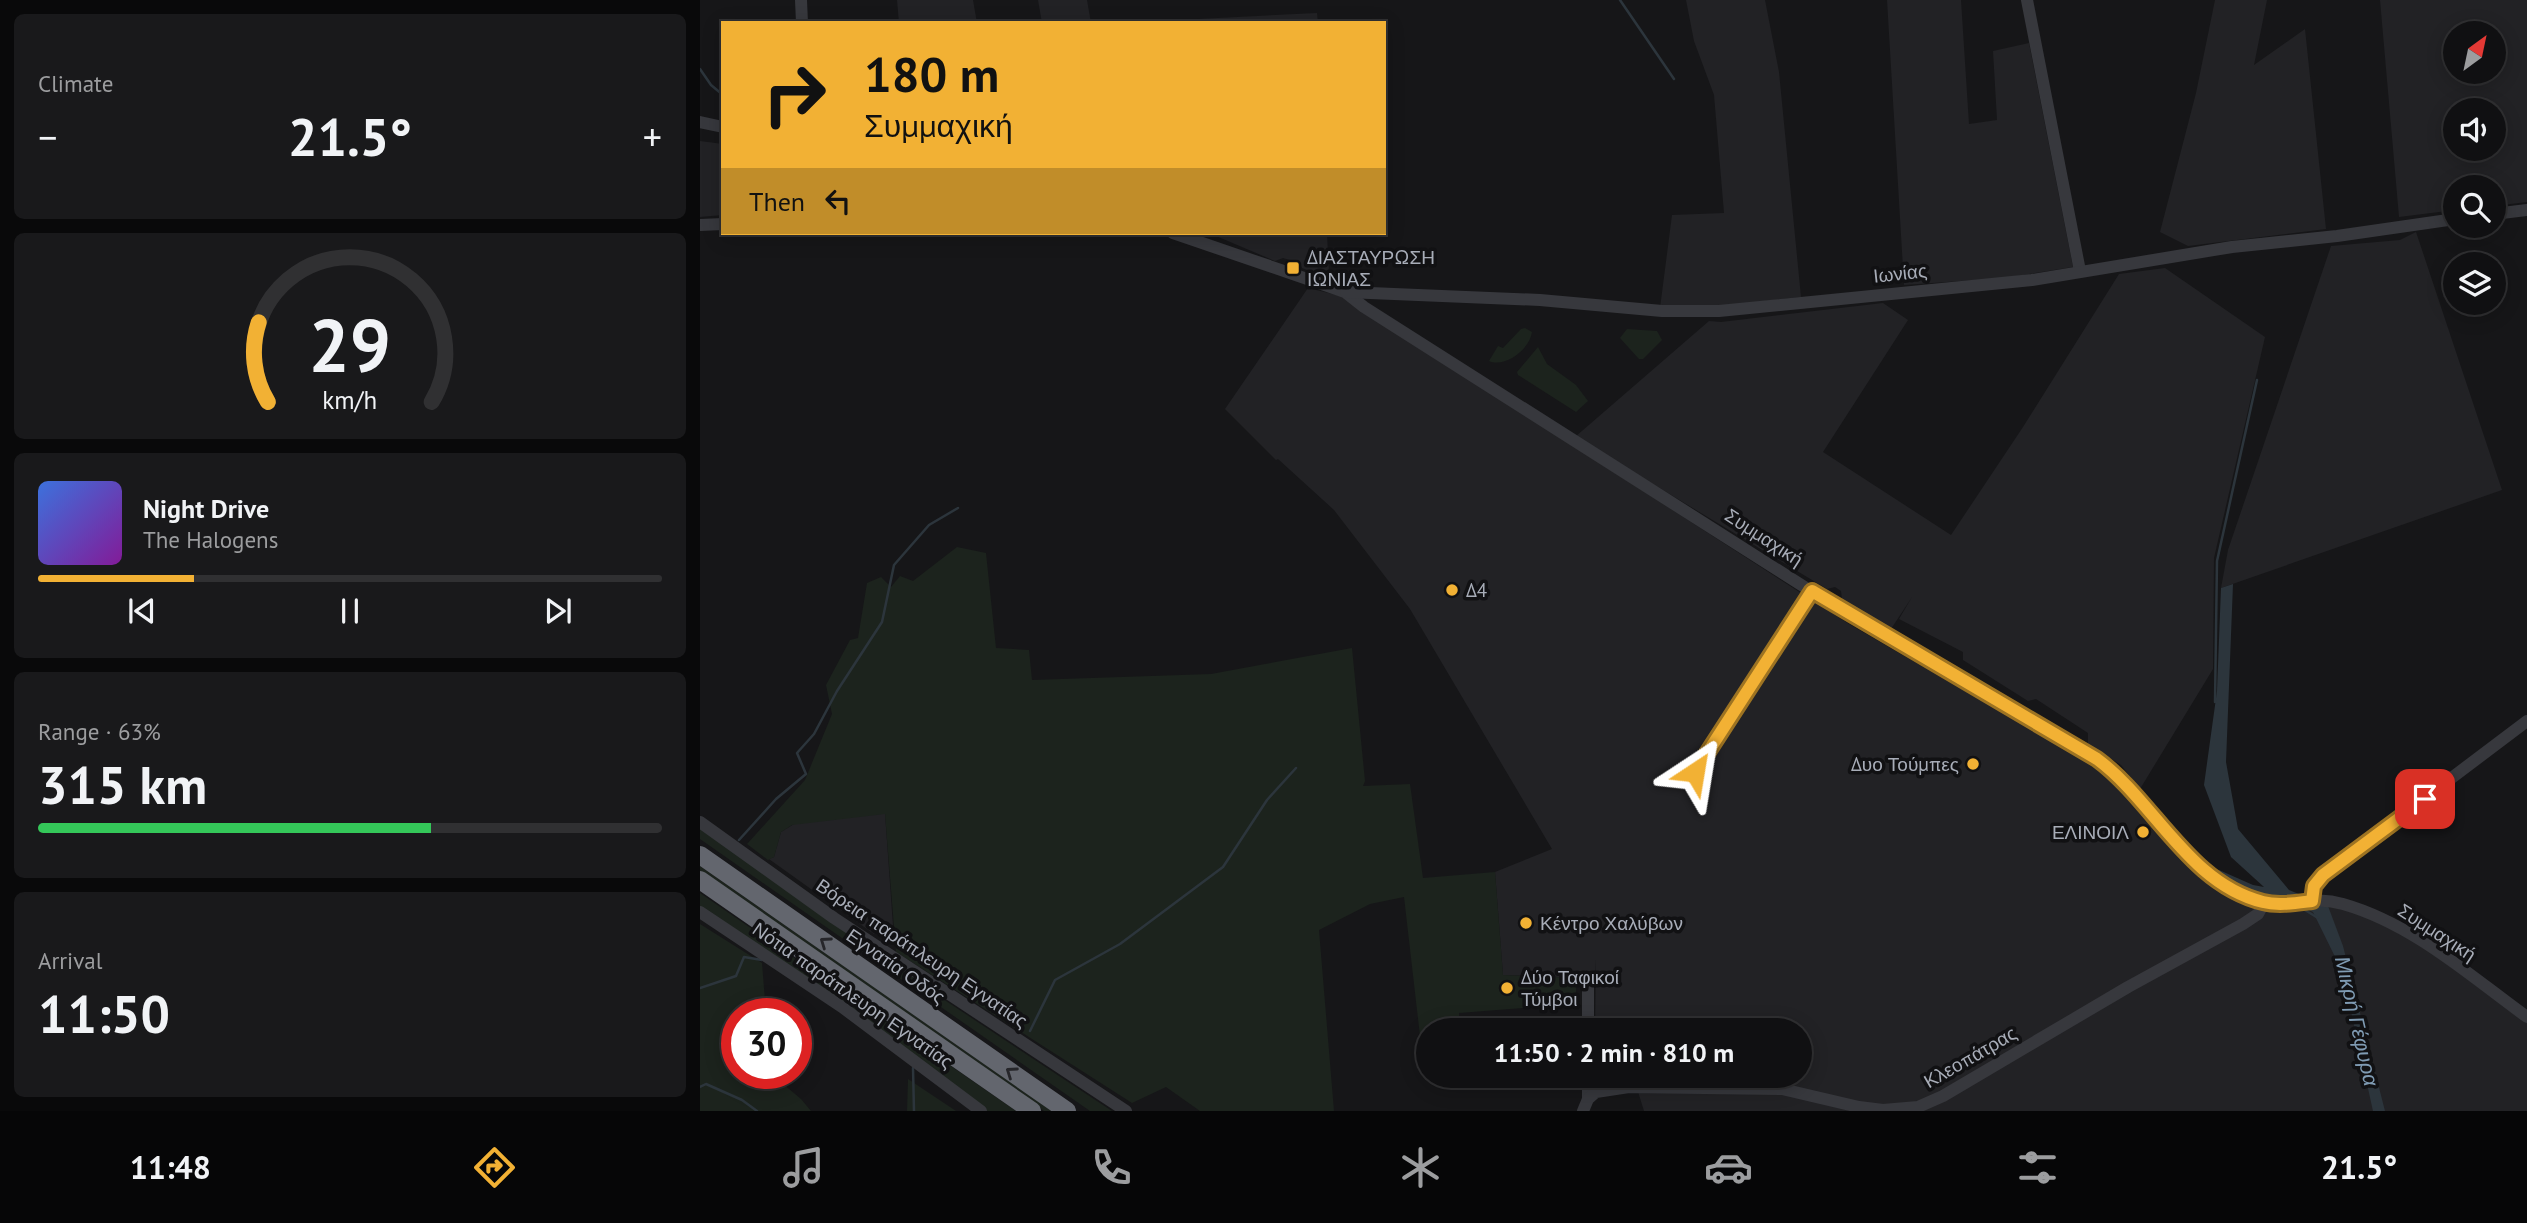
<!DOCTYPE html>
<meta charset="utf-8">
<style>
:root{--surface:#101012;--page:#19191b;--text:#f1f3f6;--muted:#9c9d9f;--line:#303032;--accent:#f2b134}
body{margin:0;font-family:"PT Sans",sans-serif;background:var(--page);color:var(--text);height:100vh;display:flex;flex-direction:column;font-size:26px;white-space:nowrap}
*{box-sizing:border-box;margin:0}
p{font-size:23px;color:var(--muted)}
.icon{flex:none;width:38px;height:38px;fill:none;stroke:currentColor;stroke-width:2;stroke-linecap:round;stroke-linejoin:round}
.map{position:relative;flex:1;overflow:hidden}
.side{display:flex;flex-direction:column;gap:14px;padding:14px;background:#09090a;width:700px}
.side>*{flex:none}
.top-card{position:absolute;left:21px;top:21px;width:665px;height:214px;border-radius:0px;box-shadow:0 4px 18px #0003,0 0 0 2px var(--line);background:#f2b134;color:#111;overflow:hidden}
.needle{width:46px;rotate:33deg}
.fabs{position:absolute;left:1743px;top:21px;display:grid;gap:14px}
.fabs a{display:grid;place-items:center;width:63px;height:63px;border-radius:50%;background:var(--surface);box-shadow:0 4px 18px #0003,0 0 0 2px var(--line);font-size:35px}
.speed{position:absolute;left:21px;top:998px;display:flex;gap:14px;font-size:35px;font-weight:700;text-align:center}
.speed>*{display:grid;place-content:center;width:91px;height:91px;border-radius:50%;background:var(--surface);box-shadow:0 4px 18px #0003,0 0 0 2px var(--line);line-height:1}
.speed .limit{border:10px solid #d22;background:#fff;color:#111}
.pin{position:absolute;display:grid;place-items:center;width:60px;height:60px;color:#fff;margin:-30px;border-radius:14px;box-shadow:0 4px 10px #0006}
.me{position:absolute;width:77px;margin:-38px;rotate:33deg;stroke-linejoin:round;filter:drop-shadow(0 0 5px #0008)}
.turn{display:flex;align-items:center;gap:24px;height:147px;padding:0 28px;font-size:32px}
.turn .icon{width:91px;height:91px;stroke-width:2.5}
.turn b{display:block;font-size:49px;line-height:60px}
.then{display:flex;align-items:center;height:66px;padding:0 28px;background:#0003;gap:14px;font-size:26px}
.big{font-size:52px;font-weight:800;line-height:1.1}
.side .card{flex:1;display:flex;flex-direction:column;justify-content:center;gap:10px;min-width:0;padding:0 24px;border-radius:10px;background:var(--page)}
.side .dial{align-items:center;gap:0}
.dial svg{height:182px;overflow:visible;fill:none;stroke:var(--line);stroke-width:7;stroke-linecap:round;text-anchor:middle}
.dial text{fill:var(--text);stroke:none}
.song{display:flex;align-items:center;gap:21px}
.cover{width:84px;height:84px;border-radius:10px;background:linear-gradient(135deg,hsl(220 70% 55%),hsl(290 70% 35%))}
.played{height:7px;border-radius:4px;background:linear-gradient(90deg,var(--accent) 25%,var(--line) 25%)}
.keys{display:flex;justify-content:space-around;direction:ltr}
.heat{display:flex;justify-content:space-between;align-items:center;font-size:38px;direction:ltr}
.charge{height:10px;border-radius:5px;background:linear-gradient(90deg,#34c759 63%,var(--line) 0)}
.trip{position:absolute;left:716px;top:1018px;width:396px;height:70px;border-radius:35px;background:var(--surface);box-shadow:0 4px 18px #0003,0 0 0 2px var(--line);font-weight:800;line-height:70px;text-align:center}
.tab-bar{display:flex;height:112px;justify-content:space-around;align-items:center;background:#060607;color:var(--muted)}
.tab-bar .icon{width:49px;height:49px}
.tab-bar .on{color:var(--accent)}
.tab-bar b{font-size:32px;color:var(--text)}
main{display:flex;flex:1;min-height:0}
.map>svg:first-child{display:block}
</style>
<main>
<section class="side">
<div class="card"><p>Climate</p>
<div class="heat"><a>−</a><b class="big">21.5°</b><a>+</a></div>
</div>
<div class="card dial"><svg viewBox="0 0 100 80">
<path d="M14 69A42 42 0 1 1 86 69"/>
<path d="M14 69A42 42 0 0 1 10 34" stroke="#f2b134"/>
<text x="50" y="56" font-size="32" font-weight="700">29</text>
<text x="50" y="72" font-size="11">km/h</text>
</svg></div>
<div class="card">
<div class="song"><i class="cover"></i><div><b>Night Drive</b><p>The Halogens</p></div></div>
<div class="played"></div>
<div class="keys"><svg class="icon" aria-label="previous" viewBox="0 0 24 24"><path d="M18 5L8 12l10 7zM5 5v14"/></svg><svg class="icon" aria-label="pause" viewBox="0 0 24 24"><path d="M8 5v14M16 5v14"/></svg><svg class="icon" aria-label="next" viewBox="0 0 24 24"><path d="M6 5l10 7-10 7zM19 5v14"/></svg></div>
</div>
<div class="card"><p>Range · 63%</p><b class="big">315 km</b><div class="charge"></div></div>
<div class="card"><p>Arrival</p><b class="big">11:50</b></div>
</section>
<div class="map">
<svg width="1827" height="1111" viewBox="0 0 1827 1111">
<rect width="100%" height="100%" fill="#161618"/>
<!-- built -->
<g fill="#222225" fill-rule="evenodd">
<polygon points="197,0 273,0 277,23 199,23"/>
<polygon points="338,0 387,0 391,23 342,23"/>
<polygon points="986,0 1065,0 1079,72 1101,297 1030,305 960,308 972,215 1024,213 1014,95 994,41"/>
<polygon points="1187,0 1261,0 1269,124 1297,120 1293,51 1329,43 1373,267 1304,278 1204,285"/>
<polygon points="1515,0 1567,0 1554,65 1605,29 1626,229 1488,246 1460,232 1496,93"/>
<path d="M 1680,0 L 1827,0 L 1827,202 L 1794,206 L 1794,187 L 1755,187 L 1755,210 L 1699,217 ZM 1755,33 L 1794,33 L 1794,72 L 1755,72 ZM 1755,110 L 1794,110 L 1794,149 L 1755,149 Z"/>
<polygon points="617,13 618,23 418,23"/>
<polygon points="0,141 23,144 23,215 0,217"/>
<polygon points="1716,232 1802,490 1521,588 1528,550 1631,246 1700,240"/>
<polygon points="509,233 627,233 629,274 623,276 602,268 600,263 583,258 575,261"/>
<polygon points="1465,268 1565,337 1514,558 1513,669 1440,789 1421,765 1388,744 1388,733 1336,699 1328,701 1263,660 1263,652 1199,619 1212,597 1191,629 1142,599 1141,591 1135,587 1127,589 875,437 1009,321 1021,322 1183,303 1208,320 1123,452 1251,535 1323,427 1419,274"/>
<polygon points="608,288 641,296 1149,624 1386,761 1415,783 1487,865 1539,901 1565,909 1621,905 1642,908 1695,929 1713,940 1827,1022 1827,1111 944,1111 935,1082 912,1082 908,1076 1099,1076 1099,1031 895,1031 896,959 895,978 803,975 795,872 852,849 710,609 634,510 578,459 576,460 525,409"/>
<polygon points="185,813 193,926 182,922 174,934 69,859 74,857 81,832 94,824"/>
</g>
<!-- green -->
<g fill="#1c231d">
<path d="M 825,328 L 832,332 C 830,349 805,368 789,361 L 798,346 L 803,348 L 821,329 Z"/>
<polygon points="927,329 957,331 962,340 943,359 939,359 920,338"/>
<polygon points="838,347 847,364 876,385 888,401 876,412 818,375 817,372"/>
<polygon points="257,547 286,553 296,648 329,650 332,680 511,674 652,648 665,781 663,786 710,784 723,878 795,872 803,975 877,978 875,1004 759,1013 759,1031 728,1031 728,1036 720,1036 704,897 670,904 619,930 634,1111 500,1111 466,1087 432,1103 196,952 185,814 92,825 81,832 74,857 68,860 47,844 105,780 132,714 126,685 150,640 158,638 167,583 181,577 191,587 200,576 213,581"/>
<polygon points="0,826 246,1001 412,1111 390,1111 0,839"/>
<polygon points="0,866 352,1111 344,1111 0,872"/>
<polygon points="0,893 316,1111 287,1111 0,909"/>
<polygon points="0,924 62,963 66,1013 37,1013 37,1073 70,1073 101,1099 111,1111 0,1111"/>
<polygon points="208,1079 256,1111 207,1111"/>
</g>
<!-- water -->
<path fill="#2c353c" d="M 1533,584 L 1526,762 L 1538,829 L 1589,890 L 1628,906 L 1643,946 L 1685,1111 L 1673,1111 L 1642,971 L 1613,912 L 1580,895 C 1558,902 1538,886 1519,875 L 1519,870 L 1553,885 L 1564,887 L 1531,857 L 1504,785 L 1517,691 L 1521,588 Z"/>
<g fill="none" stroke-linecap="round" stroke-linejoin="round">
<!-- stream -->
<g stroke="#2c353c" stroke-width="2.5">
<polyline points="920,0 974,79"/>
<polyline points="0,69 11,85 23,95"/>
<polyline points="1515,702 1517,561 1557,380"/>
<polyline points="39,840 76,799 106,774 97,753 114,734 137,691 182,622 194,565 229,525 258,508"/>
<polyline points="1600,907 1618,918"/>
<polyline points="0,988 36,976 44,957 62,960"/>
<polyline points="330,1031 355,980 420,944 523,867 567,800 596,768"/>
<polyline points="213,1068 214,1111"/>
<polyline points="0,1087 6,1084 42,1100 57,1111"/>
</g>
<!-- minor -->
<g stroke="#37383d" stroke-width="12">
<polyline points="101,0 102,23"/>
<polyline points="1327,0 1380,271"/>
<polyline points="0,122 23,127"/>
<polyline points="1794,214 1827,210"/>
<polyline points="0,225 23,224"/>
<path d="M 473,233 L 645,292 L 664,307 L 1139,609 L 1397,759 C 1449,796 1477,859 1534,891 C 1577,914 1603,893 1643,904 C 1713,924 1769,975 1827,1017"/>
<polyline points="646,292 840,300 962,311 1019,311 1332,280 1532,247 1637,236 1755,219"/>
<polyline points="995,772 1112,591"/>
<polyline points="0,822 134,918 426,1111"/>
<polyline points="1612,901 1614,886 1623,875 1827,721"/>
<polyline points="0,912 142,1007 281,1111"/>
<polyline points="888,978 888,1031"/>
<polyline points="888,1076 888,1099"/>
<polyline points="883,1111 888,1099 896,1092 929,1087 1082,1089 1159,1107 1183,1110 1218,1107 1243,1096 1428,987 1543,924 1558,914 1564,903"/>
</g>
<!-- highway -->
<g stroke="#63666e" stroke-width="18">
<polyline points="0,855 367,1111"/>
<polyline points="0,880 332,1111"/>
</g>
</g>
<!-- one-way arrows -->
<defs><path id="oneway-chevron" d="M-2-3.5L2.5 0L-2 3.5" fill="none" stroke-width="1.6" stroke-linecap="round" stroke-linejoin="round" transform="scale(1.75)"/></defs>
<g stroke="#26262a">
<use href="#oneway-chevron" transform="translate(125 942) rotate(-145)"/>
<use href="#oneway-chevron" transform="translate(311 1072) rotate(-145)"/>
</g>
<g fill="none" stroke-linecap="round" stroke-linejoin="round">
<!-- route casing -->
<g stroke="#9d7322" stroke-width="18">
<path id="route" d="M 995,772 L 1112,591 L 1397,759 C 1454,801 1489,884 1563,902 C 1578,906 1596,903 1612,901 L 1614,886 L 1623,875 L 1725,799"/>
</g>
<!-- route -->
<use href="#route" stroke="#f2b134" stroke-width="12"/>
</g>
<!-- markers -->
<g fill="#f2b134" stroke="#111113" stroke-width="2.5">
<rect x="586" y="261" width="14" height="14" rx="3.5"/>
<circle cx="752" cy="590" r="7"/>
<circle cx="1273" cy="764" r="7"/>
<circle cx="1443" cy="832" r="7"/>
<circle cx="826" cy="923" r="7"/>
<circle cx="807" cy="988" r="7"/>
</g>
<g text-anchor="middle" dominant-baseline="central" stroke-width="7" stroke-linejoin="round" paint-order="stroke">
<!-- poi labels -->
<g font-size="19" fill="#a8adb8" stroke="#111113" text-anchor="start">
<text x="607" y="257">ΔΙΑΣΤΑΥΡΩΣΗ<tspan x="607" dy="22">ΙΩΝΙΑΣ</tspan></text>
<text x="766" y="590">Δ4</text>
<text x="1259" y="764" text-anchor="end">Δυο Τούμπες</text>
<text x="1429" y="832" text-anchor="end">ΕΛΙΝΟΙΛ</text>
<text x="840" y="923">Κέντρο Χαλύβων</text>
<text x="821" y="977">Δύο Ταφικοί<tspan x="821" dy="22">Τύμβοι</tspan></text>
</g>
<!-- street labels -->
<g font-size="19" fill="#a8adb8" stroke="#111113">
<text transform="translate(1200 273) rotate(-6)">Ιωνίας</text>
<text transform="translate(1064 537) rotate(33)">Συμμαχική</text>
<text transform="translate(1737 932) rotate(33)">Συμμαχική</text>
<text transform="translate(222 953) rotate(34)">Βόρεια παράπλευρη Εγνατίας</text>
<text transform="translate(196 966) rotate(35)">Εγνατία Οδός</text>
<text transform="translate(153 995) rotate(35)">Νότια παράπλευρη Εγνατίας</text>
<text transform="translate(1270 1057) rotate(-30)">Κλεοπάτρας</text>
</g>
<!-- water labels -->
<g font-size="21" font-style="italic" fill="#7f9bb3" stroke="#111113">
<text transform="translate(1657 1021) rotate(77)">Μικρή Γέφυρα</text>
</g>
</g>
</svg>
<div class="fabs">
<a><svg class="needle" viewBox="-14 -14 28 28"><path d="M0-13l5 13h-10z" fill="#e53935"/><path d="M0 13l5-13h-10z" fill="#9c9d9f"/></svg></a>
<a><svg class="icon" aria-label="sound" viewBox="0 0 24 24"><path d="M4 9h4l5-4v14l-5-4H4zM17 9q2 3 0 6"/></svg></a>
<a><svg class="icon" aria-label="search" viewBox="0 0 24 24"><circle cx="10" cy="10" r="6"/><path d="M15 15l6 6"/></svg></a>
<a><svg class="icon" aria-label="layers" viewBox="0 0 24 24"><path d="M12 4l9 5-9 5-9-5zM3 14l9 5 9-5"/></svg></a>
</div>
<div class="speed"><div class="limit">30</div></div>
<div class="pin" style="left:1725px;top:799px;background:#d93025"><svg class="icon" aria-label="arrive" viewBox="0 0 24 24"><path d="M6 21V4h12l-3 4 3 4H6"/></svg></div>
<svg class="me" style="left:995px;top:772px" viewBox="-20 -20 40 40"><path d="M0-17L14 15 0 8-14 15z" fill="#f2b134" stroke="#fff" stroke-width="4"/></svg>
<div class="trip">11:50 · 2 min · 810 m</div>
<div class="top-card">
<div class="turn"><svg class="icon" aria-label="right" viewBox="0 0 24 24"><path d="M7 20v-9h11M14 6l5 5-5 5"/></svg><div><b>180 m</b>Συμμαχική</div></div>
<div class="then">Then<svg class="icon" aria-label="left" viewBox="0 0 24 24"><path d="M17 20v-9H6M10 6l-5 5 5 5"/></svg></div>
</div>
</div>
</main>
<nav class="tab-bar">
<b>11:48</b>
<svg class="icon on" aria-label="directions" viewBox="0 0 24 24"><path d="M12 3l9 9-9 9-9-9zM9 14v-3h6M13 9l2 2-2 2"/></svg>
<svg class="icon" aria-label="music" viewBox="0 0 24 24"><path d="M9 18V5l10-2v13"/><circle cx="6" cy="18" r="3"/><circle cx="16" cy="16" r="3"/></svg>
<svg class="icon" aria-label="phone" viewBox="0 0 24 24"><path d="M5 4h4l2 5-3 2q2 4 5 5l2-3 5 2v4C11 20 4 13 5 4z"/></svg>
<svg class="icon" aria-label="climate" viewBox="0 0 24 24"><path d="M12 3v18M4 7l16 10M4 17L20 7"/></svg>
<svg class="icon" aria-label="car" viewBox="0 0 24 24"><path d="M5 17H2v-5l4-1 3-4h7l3 4 3 1v5h-3M9 17h6M6 11h13"/><circle cx="7" cy="17" r="2"/><circle cx="17" cy="17" r="2"/></svg>
<svg class="icon" aria-label="filters" viewBox="0 0 24 24"><path d="M4 7h16M4 17h16"/><circle cx="9" cy="7" r="2"/><circle cx="15" cy="17" r="2"/></svg>
<b>21.5°</b>
</nav>
